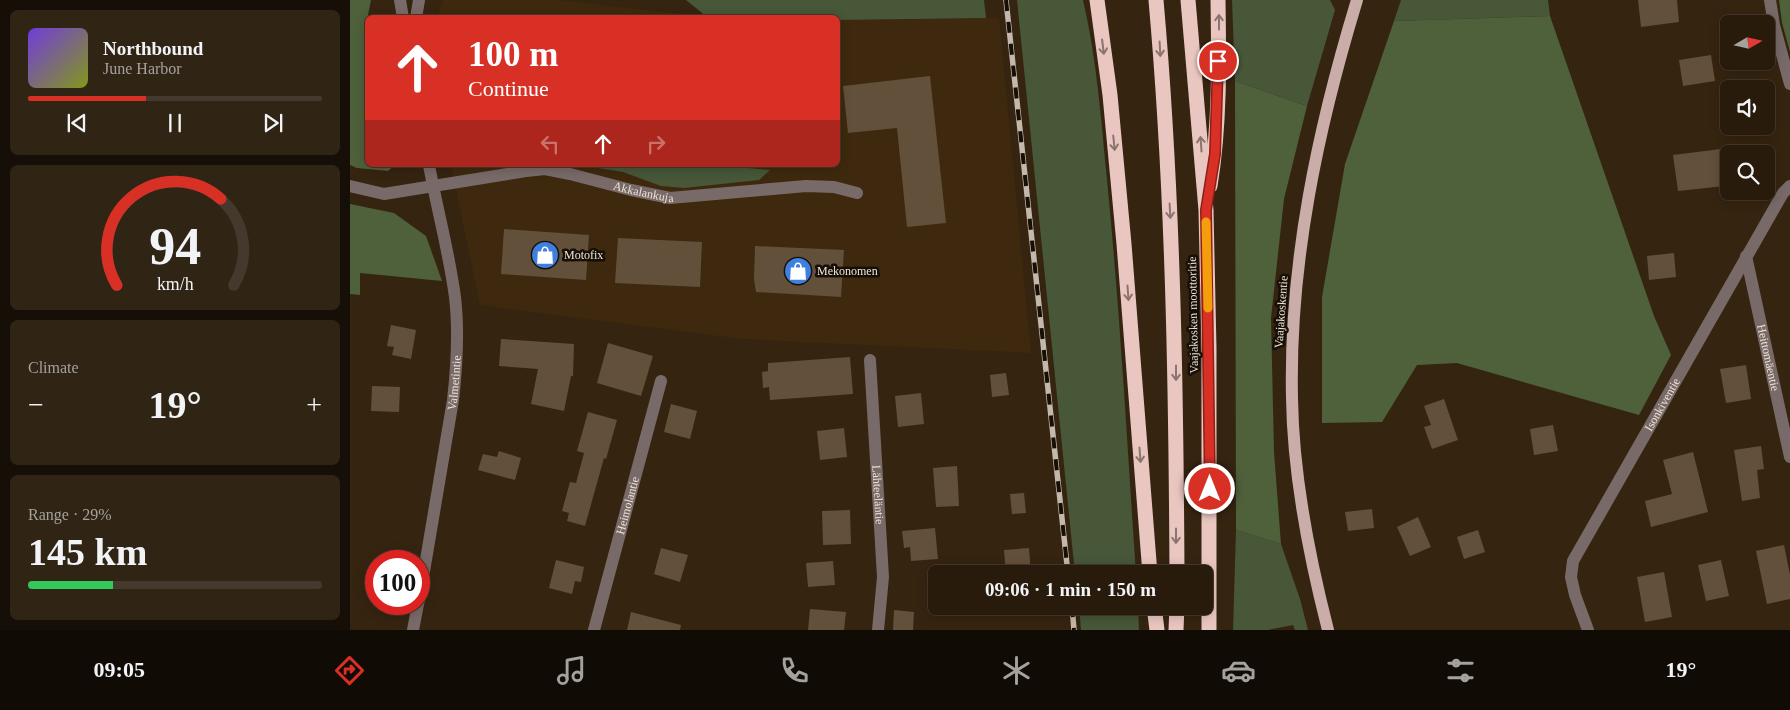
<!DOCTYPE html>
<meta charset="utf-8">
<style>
:root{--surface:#281b0c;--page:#302415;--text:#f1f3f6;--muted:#a5a19d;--line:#44392d;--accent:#d93025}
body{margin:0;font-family:Georgia,serif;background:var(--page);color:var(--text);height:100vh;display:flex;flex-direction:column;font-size:19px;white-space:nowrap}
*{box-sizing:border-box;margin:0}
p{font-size:16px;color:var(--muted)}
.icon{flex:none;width:28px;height:28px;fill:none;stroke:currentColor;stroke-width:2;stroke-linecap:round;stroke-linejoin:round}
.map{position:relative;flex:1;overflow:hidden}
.panel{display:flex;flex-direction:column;gap:10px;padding:10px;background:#160f07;width:350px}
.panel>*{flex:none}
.top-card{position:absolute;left:15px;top:15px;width:475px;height:152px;border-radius:8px;box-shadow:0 2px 12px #0003,0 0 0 1px var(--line);background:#d93025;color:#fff;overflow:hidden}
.needle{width:32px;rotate:81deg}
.buttons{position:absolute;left:1370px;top:15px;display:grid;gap:10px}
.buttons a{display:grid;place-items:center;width:55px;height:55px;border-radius:8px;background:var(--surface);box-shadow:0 2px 12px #0003,0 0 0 1px var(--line);font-size:25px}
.speed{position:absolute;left:15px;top:550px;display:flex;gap:10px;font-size:25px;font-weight:700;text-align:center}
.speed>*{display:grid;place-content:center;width:65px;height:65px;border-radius:50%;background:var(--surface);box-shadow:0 2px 12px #0003,0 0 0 1px var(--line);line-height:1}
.speed .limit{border:8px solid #d22;background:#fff;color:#111}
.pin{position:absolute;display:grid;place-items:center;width:42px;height:42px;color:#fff;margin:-21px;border:2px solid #fff;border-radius:50%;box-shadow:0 1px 5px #0007}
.me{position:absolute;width:55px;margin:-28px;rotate:0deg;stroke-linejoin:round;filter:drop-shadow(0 0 4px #0008)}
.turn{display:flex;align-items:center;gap:18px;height:105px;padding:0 20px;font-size:22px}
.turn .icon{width:65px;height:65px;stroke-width:2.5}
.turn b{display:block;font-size:35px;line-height:42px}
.lanes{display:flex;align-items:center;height:48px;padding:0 20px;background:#0003;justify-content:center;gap:25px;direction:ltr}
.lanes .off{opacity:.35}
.big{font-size:38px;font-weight:600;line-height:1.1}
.panel .widget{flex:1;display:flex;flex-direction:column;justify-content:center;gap:8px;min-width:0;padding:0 18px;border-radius:8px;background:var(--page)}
.panel .dial{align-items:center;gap:0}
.dial svg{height:130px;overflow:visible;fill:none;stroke:var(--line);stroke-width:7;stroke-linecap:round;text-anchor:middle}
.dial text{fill:var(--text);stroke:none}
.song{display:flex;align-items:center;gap:15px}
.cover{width:60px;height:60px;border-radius:8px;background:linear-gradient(135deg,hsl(260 70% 55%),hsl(70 70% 35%))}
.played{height:5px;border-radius:2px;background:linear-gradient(90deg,var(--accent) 40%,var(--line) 40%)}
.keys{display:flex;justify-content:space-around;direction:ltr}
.heat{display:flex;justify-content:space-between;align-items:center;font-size:28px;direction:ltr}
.charge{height:8px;border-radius:4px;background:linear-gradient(90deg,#34c759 29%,var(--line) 0)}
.trip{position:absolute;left:578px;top:565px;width:285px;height:50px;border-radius:8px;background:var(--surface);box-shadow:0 2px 12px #0003,0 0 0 1px var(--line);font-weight:600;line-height:50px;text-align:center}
.menu{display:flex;height:80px;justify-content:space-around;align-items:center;background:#100b05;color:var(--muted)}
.menu .icon{width:35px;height:35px}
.menu .active{color:var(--accent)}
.menu b{font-size:22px;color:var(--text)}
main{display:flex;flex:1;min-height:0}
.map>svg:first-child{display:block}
</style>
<main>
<section class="panel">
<div class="widget">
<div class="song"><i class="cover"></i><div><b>Northbound</b><p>June Harbor</p></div></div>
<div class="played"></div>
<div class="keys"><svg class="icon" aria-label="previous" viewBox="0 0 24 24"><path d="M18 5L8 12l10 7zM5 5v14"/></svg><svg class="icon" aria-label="pause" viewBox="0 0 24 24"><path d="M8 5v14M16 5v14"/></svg><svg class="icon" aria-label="next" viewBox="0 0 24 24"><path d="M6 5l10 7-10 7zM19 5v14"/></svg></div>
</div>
<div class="widget dial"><svg viewBox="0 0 100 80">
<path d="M14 69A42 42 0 1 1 86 69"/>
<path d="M14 69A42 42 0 0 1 78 16" stroke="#d93025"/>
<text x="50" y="56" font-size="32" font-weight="700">94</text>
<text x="50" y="72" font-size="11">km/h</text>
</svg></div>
<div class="widget"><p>Climate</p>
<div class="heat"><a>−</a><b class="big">19°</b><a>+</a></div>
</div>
<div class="widget"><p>Range · 29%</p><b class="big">145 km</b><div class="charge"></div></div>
</section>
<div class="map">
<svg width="1440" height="630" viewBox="0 0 1440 630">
<rect width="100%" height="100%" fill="#352410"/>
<!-- built -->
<g fill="#3e290e">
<polygon points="93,0 206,0 359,17 88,18 90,7"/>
<polygon points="649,18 681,353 392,339 130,305 101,165 488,165 488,20"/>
</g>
<!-- green -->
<g fill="#475738">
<polygon points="336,0 634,0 636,18 488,20 488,18 357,17"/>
<path d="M 667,0 L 733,0 C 747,60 751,119 757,180 C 770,311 777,442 786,574 L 725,574 Z"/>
<polygon points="882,0 980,0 985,10 957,106 885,81"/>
<polygon points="1051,0 1198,0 1200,16 1044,21"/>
<polygon points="230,165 366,165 420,170 409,180 334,188 311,186 273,172"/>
<polygon points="886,530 931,544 950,599 958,630 945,630 943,625 918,630 883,630"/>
<polygon points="729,606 788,606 789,630 731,630"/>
</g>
<!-- forest -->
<g fill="#4e613b">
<polygon points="0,0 21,0 15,30 18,31 18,165 45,165 38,171 7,168 0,165"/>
<polygon points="1429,0 1440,0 1440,52 1432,23"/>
<polygon points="1200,16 1304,316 1321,355 1289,415 1107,363 1067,365 1032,422 972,423 972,297 995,164 1044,21"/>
<polygon points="885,81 957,106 934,199 921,318 924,452 931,544 886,530"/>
<polygon points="0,204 44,213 76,236 92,281 10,273 10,295 0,294"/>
</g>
<!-- building -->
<g fill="#63503a">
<polygon points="1288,0 1327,0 1329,22 1291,27"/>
<polygon points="1361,55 1365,81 1333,86 1329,60"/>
<polygon points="580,76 596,223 557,227 547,128 498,133 493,86"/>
<polygon points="1371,149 1375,186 1328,191 1323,155"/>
<polygon points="154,229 239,235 236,280 151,274"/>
<polygon points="268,238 352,242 350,287 265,283"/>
<polygon points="405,246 494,250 491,297 406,292 404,279"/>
<polygon points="1324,253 1326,277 1299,280 1297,256"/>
<polygon points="41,325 66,330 61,359 42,355 44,347 37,346"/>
<polygon points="151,339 224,344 223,376 221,376 214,411 181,404 188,369 149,366"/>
<polygon points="258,343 303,356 291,396 247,383"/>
<polygon points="500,357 503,394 420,400 419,387 413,388 412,372 418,371 418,363"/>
<polygon points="1396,365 1401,399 1376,403 1370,369"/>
<polygon points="656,373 659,395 642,397 640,375"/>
<polygon points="22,386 50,387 49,412 21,411"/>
<polygon points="571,393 574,424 548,427 545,396"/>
<polygon points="1094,399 1108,440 1082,449 1074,427 1081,425 1074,406"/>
<polygon points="321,404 347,411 340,439 314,432"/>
<polygon points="238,412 267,420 256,459 254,458 235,526 217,521 219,513 212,511 220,482 226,483 234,453 227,451"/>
<polygon points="1203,425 1208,451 1184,455 1180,429"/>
<polygon points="494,428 497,457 470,460 467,431"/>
<polygon points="1411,446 1414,469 1407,470 1410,498 1392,501 1384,450"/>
<polygon points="149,451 171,458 165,480 128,470 133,454 147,457"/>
<polygon points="1343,452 1358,512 1301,527 1295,501 1322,494 1313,460"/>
<polygon points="607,466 609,506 586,507 583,468"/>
<polygon points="674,493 676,513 662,514 660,494"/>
<polygon points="1022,509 1024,528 998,531 995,512"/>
<polygon points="500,510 501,544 473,545 472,511"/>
<polygon points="1068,517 1081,547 1060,556 1047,527"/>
<polygon points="585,528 588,559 561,561 560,547 554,548 552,531"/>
<polygon points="1128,530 1135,552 1114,559 1107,537"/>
<polygon points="1434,545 1440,575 1440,599 1417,604 1406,551"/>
<polygon points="311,548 338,555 330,582 304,574"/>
<polygon points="679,548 681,574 656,574 654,550"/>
<polygon points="206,560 234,567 231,582 225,581 222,594 199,588"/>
<polygon points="1371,560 1379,596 1356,601 1348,565"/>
<polygon points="483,561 485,585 458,587 456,563"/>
<polygon points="1314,572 1322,617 1295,622 1287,577"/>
<polygon points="460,609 496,612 494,630 458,630"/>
<polygon points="544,610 564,612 563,630 543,630"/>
<polygon points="281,612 331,625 330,630 277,630"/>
</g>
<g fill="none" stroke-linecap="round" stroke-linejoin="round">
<!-- minor -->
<g stroke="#786a68" stroke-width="12">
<polyline points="50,0 53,18"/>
<polyline points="1420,0 1424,25 1440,84"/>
<polyline points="66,18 69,0"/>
<path id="s1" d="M 0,186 L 34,194 L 176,171 L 195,169 L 220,174 L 281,190 L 320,198 L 456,186 L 484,187 L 507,193"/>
<path id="s2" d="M 1396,256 L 1440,457"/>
<path id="s3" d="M 520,360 L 533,577 L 528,630"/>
<path id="s4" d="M 69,601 L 103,400 C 107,365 109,331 105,297 C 99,252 87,209 79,165"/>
<polyline points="63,630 68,604"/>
<path id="s5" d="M 244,630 L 311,381"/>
<path id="s6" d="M 1238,630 L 1225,595 L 1221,577 L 1223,561 L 1433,193 L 1440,186"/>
</g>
<!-- major -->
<path stroke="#caaca8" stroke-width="12" d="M 978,630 C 959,556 943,475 942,398 C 939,263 968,128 1007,0"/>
<!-- highway -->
<g stroke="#eac6c1" stroke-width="15">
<polyline points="747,0 760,95 774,244 800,574"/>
<path d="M 806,0 C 823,191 826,382 827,574"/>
<polyline points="838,0 856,210 859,349 859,630"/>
<path d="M 860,186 C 870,125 869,62 868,0"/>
<polyline points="804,606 807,630"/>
<polyline points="826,630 827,606"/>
</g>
<!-- rail casing -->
<g stroke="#c4b8aa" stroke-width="5.5">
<g id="rail">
<polyline points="656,0 718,574"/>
<polyline points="722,606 724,630"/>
</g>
</g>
<!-- rail -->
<use href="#rail" stroke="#160f07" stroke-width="4" stroke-dasharray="11" stroke-linecap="butt"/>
</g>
<!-- one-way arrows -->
<defs><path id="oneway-shaft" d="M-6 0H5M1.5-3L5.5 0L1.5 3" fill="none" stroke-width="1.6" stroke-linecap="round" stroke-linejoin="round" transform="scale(1.25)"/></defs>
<g stroke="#8b746d">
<use href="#oneway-shaft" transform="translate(869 22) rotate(-90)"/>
<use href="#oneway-shaft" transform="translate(753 47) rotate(83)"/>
<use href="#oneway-shaft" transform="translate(810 49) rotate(87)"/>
<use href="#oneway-shaft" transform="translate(764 143) rotate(84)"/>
<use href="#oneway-shaft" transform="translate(851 144) rotate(-94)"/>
<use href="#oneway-shaft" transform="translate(820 211) rotate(87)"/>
<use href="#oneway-shaft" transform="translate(778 293) rotate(86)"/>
<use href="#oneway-shaft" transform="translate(826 373) rotate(90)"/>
<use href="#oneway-shaft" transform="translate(790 455) rotate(86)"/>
<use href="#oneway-shaft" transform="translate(826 536) rotate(90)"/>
</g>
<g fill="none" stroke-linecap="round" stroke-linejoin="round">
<!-- route casing -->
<g stroke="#8d1f18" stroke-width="12">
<polyline id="route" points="860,489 856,210 865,154 868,61"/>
</g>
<!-- route -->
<use href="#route" stroke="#d93025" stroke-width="9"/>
<!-- slow -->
<polyline stroke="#f59e0b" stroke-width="9" points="856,222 858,308"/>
</g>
<!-- icons -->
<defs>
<g id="shop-disc" transform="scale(1.4375)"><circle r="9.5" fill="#3f7fe0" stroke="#160f07"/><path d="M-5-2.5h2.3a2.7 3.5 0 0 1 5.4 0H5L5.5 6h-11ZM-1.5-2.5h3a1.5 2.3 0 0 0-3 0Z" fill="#fff"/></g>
</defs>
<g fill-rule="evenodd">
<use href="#shop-disc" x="195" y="255"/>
<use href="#shop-disc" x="448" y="271"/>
</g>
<g text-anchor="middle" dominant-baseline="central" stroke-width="5" stroke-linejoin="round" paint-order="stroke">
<!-- street labels -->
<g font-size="12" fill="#eee3d6" stroke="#160f07">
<text stroke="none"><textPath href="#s1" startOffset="299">Akkalankuja</textPath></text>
<text transform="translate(931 312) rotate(-86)">Vaajakoskentie</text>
<text transform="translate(843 315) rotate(-91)">Vaajakosken moottoritie</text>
<text stroke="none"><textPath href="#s2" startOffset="104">Heittomäentie</textPath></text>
<text stroke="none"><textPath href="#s4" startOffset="221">Valmetintie</textPath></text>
<text stroke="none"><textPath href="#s6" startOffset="252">Isonkiventie</textPath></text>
<text stroke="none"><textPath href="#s3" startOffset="135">Lähteeläntie</textPath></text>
<text stroke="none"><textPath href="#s5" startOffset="129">Heimolantie</textPath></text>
</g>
<!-- poi labels -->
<g font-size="12" fill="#eee3d6" stroke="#160f07" text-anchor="start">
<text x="214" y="255">Motofix</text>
<text x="467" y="271">Mekonomen</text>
</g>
</g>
</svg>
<div class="buttons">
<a><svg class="needle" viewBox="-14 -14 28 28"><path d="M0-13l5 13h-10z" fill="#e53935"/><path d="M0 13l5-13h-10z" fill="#a5a19d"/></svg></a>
<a><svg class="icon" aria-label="sound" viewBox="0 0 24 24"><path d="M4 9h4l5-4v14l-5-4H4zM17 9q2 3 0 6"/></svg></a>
<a><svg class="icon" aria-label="search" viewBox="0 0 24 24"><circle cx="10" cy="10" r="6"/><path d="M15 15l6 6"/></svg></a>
</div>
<div class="speed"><div class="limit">100</div></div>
<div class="pin" style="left:868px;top:61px;background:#d93025"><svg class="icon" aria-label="arrive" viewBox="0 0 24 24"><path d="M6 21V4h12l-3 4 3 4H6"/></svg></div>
<svg class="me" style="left:860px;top:489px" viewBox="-20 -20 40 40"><circle r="17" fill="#d93025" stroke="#fff" stroke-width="3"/><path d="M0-11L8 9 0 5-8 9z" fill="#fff"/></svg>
<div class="trip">09:06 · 1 min · 150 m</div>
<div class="top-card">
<div class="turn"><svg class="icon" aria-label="ahead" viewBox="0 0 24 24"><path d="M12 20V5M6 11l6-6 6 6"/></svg><div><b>100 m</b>Continue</div></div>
<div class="lanes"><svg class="icon off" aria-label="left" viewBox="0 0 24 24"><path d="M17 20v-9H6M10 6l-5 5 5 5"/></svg><svg class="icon" aria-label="ahead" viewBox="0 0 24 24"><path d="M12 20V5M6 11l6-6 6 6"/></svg><svg class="icon off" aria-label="right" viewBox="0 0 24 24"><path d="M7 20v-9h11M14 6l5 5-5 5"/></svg></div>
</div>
</div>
</main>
<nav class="menu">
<b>09:05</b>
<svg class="icon active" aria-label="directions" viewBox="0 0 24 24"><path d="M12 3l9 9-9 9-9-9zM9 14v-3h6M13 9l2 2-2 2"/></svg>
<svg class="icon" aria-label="music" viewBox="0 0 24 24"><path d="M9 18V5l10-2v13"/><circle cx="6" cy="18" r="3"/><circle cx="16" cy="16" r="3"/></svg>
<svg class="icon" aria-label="phone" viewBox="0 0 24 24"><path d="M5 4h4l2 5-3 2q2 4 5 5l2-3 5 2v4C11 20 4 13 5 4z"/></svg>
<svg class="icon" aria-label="climate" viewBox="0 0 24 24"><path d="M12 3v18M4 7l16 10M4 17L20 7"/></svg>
<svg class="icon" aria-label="car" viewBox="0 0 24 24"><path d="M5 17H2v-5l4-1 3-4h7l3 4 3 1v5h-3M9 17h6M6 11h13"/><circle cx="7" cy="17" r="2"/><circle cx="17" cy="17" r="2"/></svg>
<svg class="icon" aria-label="filters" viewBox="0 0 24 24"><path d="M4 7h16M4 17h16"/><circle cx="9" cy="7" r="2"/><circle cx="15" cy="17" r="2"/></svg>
<b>19°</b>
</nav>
